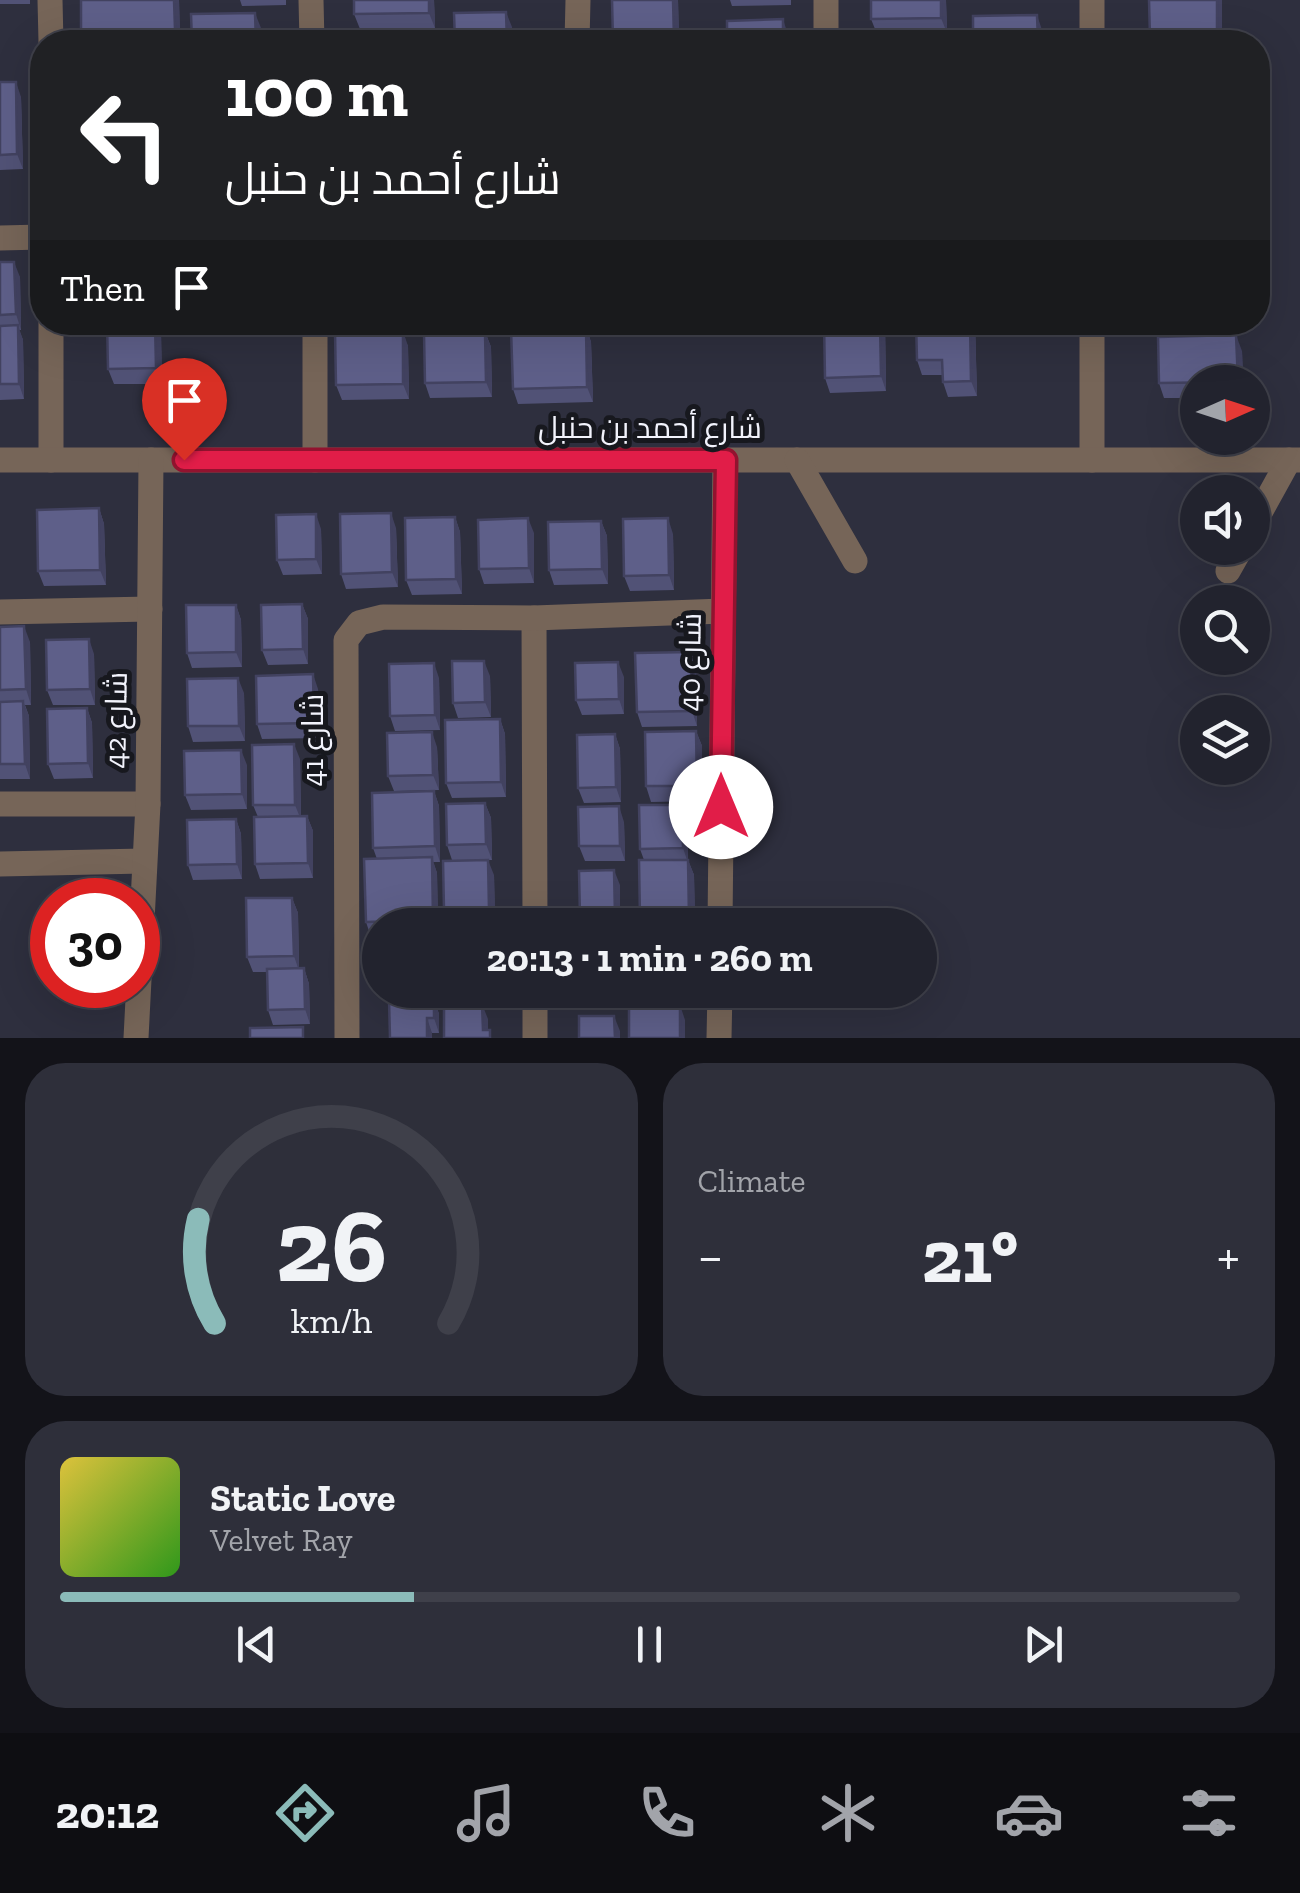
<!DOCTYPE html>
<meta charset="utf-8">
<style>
:root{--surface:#22232e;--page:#2e2f3a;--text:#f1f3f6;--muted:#a2a4aa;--line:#3f404a;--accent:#8bbbb9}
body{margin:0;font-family:"Zilla Slab",Cairo,serif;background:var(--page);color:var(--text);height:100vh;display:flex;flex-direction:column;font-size:38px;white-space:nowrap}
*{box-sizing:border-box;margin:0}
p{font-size:32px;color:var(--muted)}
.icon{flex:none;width:55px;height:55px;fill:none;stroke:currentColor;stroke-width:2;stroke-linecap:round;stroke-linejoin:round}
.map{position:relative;height:1038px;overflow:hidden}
.sheet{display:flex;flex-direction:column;gap:25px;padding:25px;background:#131319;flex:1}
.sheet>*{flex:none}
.top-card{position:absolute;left:30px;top:30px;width:1240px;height:305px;border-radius:40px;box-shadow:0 10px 40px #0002,0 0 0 2px var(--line);background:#202124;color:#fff;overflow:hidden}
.needle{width:65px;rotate:87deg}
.fabs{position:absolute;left:1180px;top:365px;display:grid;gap:20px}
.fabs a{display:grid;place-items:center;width:90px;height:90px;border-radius:50%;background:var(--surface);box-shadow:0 10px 40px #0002,0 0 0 2px var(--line);font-size:50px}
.speed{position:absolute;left:30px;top:878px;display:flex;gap:20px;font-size:50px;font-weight:700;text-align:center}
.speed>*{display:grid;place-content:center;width:130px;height:130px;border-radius:50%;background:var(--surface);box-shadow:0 10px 40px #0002,0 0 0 2px var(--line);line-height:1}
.speed .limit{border:15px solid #d22;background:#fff;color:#111}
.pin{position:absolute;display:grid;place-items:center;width:85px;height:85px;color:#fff;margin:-102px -42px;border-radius:50% 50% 50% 0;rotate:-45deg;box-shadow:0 0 10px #0007}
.pin .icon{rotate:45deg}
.me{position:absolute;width:110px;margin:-55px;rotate:0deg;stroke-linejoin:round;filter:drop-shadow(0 0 8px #0008)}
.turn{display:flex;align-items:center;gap:35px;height:210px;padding:0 30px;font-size:45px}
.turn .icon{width:130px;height:130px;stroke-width:2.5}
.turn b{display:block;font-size:70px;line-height:85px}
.then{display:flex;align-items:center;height:95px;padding:0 30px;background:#0003;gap:20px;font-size:38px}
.big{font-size:75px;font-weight:700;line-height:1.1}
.sheet .card{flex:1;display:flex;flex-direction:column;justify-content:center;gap:15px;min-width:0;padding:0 35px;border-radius:40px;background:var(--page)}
.sheet .dial{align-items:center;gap:0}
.dial svg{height:260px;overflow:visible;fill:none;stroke:var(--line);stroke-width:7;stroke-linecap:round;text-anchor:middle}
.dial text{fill:var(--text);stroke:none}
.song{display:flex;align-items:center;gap:30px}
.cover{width:120px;height:120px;border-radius:15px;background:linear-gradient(135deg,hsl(50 70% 55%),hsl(110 70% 35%))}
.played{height:10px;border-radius:5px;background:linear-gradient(90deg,var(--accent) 30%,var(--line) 30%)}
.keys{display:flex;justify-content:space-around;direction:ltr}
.heat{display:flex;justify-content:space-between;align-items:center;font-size:55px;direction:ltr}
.sheet .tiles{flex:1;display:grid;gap:25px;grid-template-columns:1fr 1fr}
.card:last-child{grid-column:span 2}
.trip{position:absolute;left:362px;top:908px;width:575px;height:100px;border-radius:50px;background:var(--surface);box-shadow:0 10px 40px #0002,0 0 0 2px var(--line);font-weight:700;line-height:100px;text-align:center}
.menu{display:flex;height:160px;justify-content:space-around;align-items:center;background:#0e0e12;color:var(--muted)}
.menu .icon{width:70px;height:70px}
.menu .selected{color:var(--accent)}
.menu b{font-size:45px;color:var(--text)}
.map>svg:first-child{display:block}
</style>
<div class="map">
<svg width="1300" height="1038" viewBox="0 0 1300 1038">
<rect width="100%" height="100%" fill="#2e2f3e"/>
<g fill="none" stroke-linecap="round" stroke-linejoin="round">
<!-- minor -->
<g stroke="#766558" stroke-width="25">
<polyline points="50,0 51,42"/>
<polyline points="311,0 312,42"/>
<polyline points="577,42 578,0"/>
<polyline points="826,42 826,0"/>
<polyline points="1092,42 1092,0"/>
<polyline points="0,238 42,237"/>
<polyline points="51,322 51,460"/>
<polyline points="1092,322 1092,460"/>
<polyline points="0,460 1300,460"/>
<polyline points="315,460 315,322"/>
<polyline points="797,460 855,561"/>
<polyline points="1252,527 1289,460"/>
<polyline points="1228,571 1241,548"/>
<polyline points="0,612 150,609"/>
<polyline points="534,618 535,925"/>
<polyline points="0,804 148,804"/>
<polyline points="0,864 144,861"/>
<polyline points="720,925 725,460"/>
<polyline points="535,990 535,1038"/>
<polyline points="136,1038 148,804 151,460"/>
<polyline points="347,1038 346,640 359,623 383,617 534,618 723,611"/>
<polyline points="719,1038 720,990"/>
</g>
</g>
<!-- wall -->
<g fill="#515276">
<rect x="0" y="0" width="30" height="4"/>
<polygon points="81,0 179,0 180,42 86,42 81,31"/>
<polygon points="240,0 286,0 286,5 242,6"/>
<polygon points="434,0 435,28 360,29 354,14"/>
<polygon points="612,0 678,0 679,42 614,42"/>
<polygon points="730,0 791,0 791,5 732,6"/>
<polygon points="871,0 946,0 947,33 877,34 871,19"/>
<polygon points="1222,0 1222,42 1152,42 1150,38"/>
<polygon points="0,82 21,97 23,169 0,170"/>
<polygon points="0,262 20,277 21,330 19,330 23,340 24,399 0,400"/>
<polygon points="107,322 157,322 161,333 162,384 114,384 108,369"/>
<polygon points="200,322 270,322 270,332 204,333"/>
<polygon points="342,322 400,322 400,331 408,346 409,399 342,400 336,385 345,332"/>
<polygon points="430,322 493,322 493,334 486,334 491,347 492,397 430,398 425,383 434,333"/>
<polygon points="885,322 886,391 830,393 825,378"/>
<polygon points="975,322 977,396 948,397 943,382 943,375 922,375 917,360"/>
<polygon points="586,327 591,342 593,402 518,404 513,389"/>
<polygon points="1242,351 1243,382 1198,382 1198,398 1164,398 1159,383"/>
<polygon points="99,508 104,524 106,585 44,586 38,571"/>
<polygon points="455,517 460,532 462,594 412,595 406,580"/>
<polygon points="601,521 607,536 608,584 554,585 549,570"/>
<polygon points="396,528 398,587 346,589 341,574"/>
<polygon points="321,529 322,574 283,575 277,560"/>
<polygon points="534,533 534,583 484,584 479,569"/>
<polygon points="673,534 674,590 630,591 624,576"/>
<polygon points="302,604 308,619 308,664 268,665 262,650"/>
<polygon points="236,605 241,620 242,667 192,668 187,653"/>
<polygon points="0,627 30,642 31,705 25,705 29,716 30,779 0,779"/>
<polygon points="94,654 95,705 53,705 47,690"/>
<polygon points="696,667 697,726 642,727 637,712"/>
<polygon points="490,676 491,717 458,718 453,703"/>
<polygon points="624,677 624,714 582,715 576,700"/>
<polygon points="439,678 440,730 395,731 390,716"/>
<polygon points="318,689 320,738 262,739 257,724"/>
<polygon points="244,693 245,741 193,742 188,726"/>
<polygon points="87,708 92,723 93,778 54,779 48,764"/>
<polygon points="500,719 505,734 506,797 452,798 446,783"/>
<polygon points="696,731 702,746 702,801 651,802 646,786"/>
<polygon points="615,734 620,749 621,802 584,803 578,788"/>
<polygon points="437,747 439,790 394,791 388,776"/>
<polygon points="300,759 301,816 307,816 313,831 313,878 260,879 255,864 258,817 253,805"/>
<polygon points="247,765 247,809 191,810 185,795"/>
<polygon points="434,791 439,806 440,862 433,862 437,873 438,925 380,925 380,937 371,937 366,922 377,859 373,848"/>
<polygon points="485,803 491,818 492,860 452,860 447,845"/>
<polygon points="682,805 687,820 688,860 694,875 695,925 643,925 640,918 644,860 640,849"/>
<polygon points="236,819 241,834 242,879 193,880 188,865"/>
<polygon points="624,822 625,861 585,861 579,846"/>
<polygon points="494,875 495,924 450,925 444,910"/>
<polygon points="620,885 620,925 583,925 580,917"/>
<polygon points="292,898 298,913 299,968 304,968 309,984 310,1024 273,1025 268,1010 267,972 253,972 247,957"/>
<polygon points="449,990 499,990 499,994 451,995"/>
<polygon points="564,990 628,990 628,1002 569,1004"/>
<polygon points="643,990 693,990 693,996 646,998"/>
<polygon points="434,999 439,1014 439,1033 432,1033 389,1000"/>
</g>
<!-- shaded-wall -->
<g fill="#424260">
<polygon points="174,0 179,0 180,42 175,29"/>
<polygon points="429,0 434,0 435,28 429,13"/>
<polygon points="673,0 678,0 679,42 675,42 674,39"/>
<polygon points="941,0 946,0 947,33 941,18"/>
<polygon points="1217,0 1222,0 1222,42 1219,42 1217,37"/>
<polygon points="506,12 512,27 512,42 507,42"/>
<polygon points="255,13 261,28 261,42 256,42"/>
<polygon points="1037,15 1042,30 1043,42 1038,42"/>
<polygon points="783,19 788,35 788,42 783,42"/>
<polygon points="16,82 21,97 23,169 17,154"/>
<polygon points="14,262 20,277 21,330 16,314"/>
<polygon points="155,322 157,322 161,333 162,384 156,368"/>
<polygon points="880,322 885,322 886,391 881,376"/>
<polygon points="970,322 975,322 977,396 971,381"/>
<polygon points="18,325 23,340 24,399 19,384"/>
<polygon points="586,327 591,342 593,402 587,387"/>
<polygon points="403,331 408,346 409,399 403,384"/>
<polygon points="485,332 491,347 492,397 486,382"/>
<polygon points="1236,335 1242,351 1243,382 1238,382"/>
<polygon points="99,508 104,524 106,585 100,570"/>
<polygon points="391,513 396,528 398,587 392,572"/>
<polygon points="316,514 321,529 322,574 316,559"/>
<polygon points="455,517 460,532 462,594 456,579"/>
<polygon points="528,518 534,533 534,583 529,568"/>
<polygon points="668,518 673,534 674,590 669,575"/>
<polygon points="601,521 607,536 608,584 602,569"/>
<polygon points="302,604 308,619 308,664 303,649"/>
<polygon points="236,605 241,620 242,667 236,652"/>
<polygon points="24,626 30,642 31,705 26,689"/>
<polygon points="89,639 94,654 95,705 90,689"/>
<polygon points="691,652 696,667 697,726 692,711"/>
<polygon points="484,661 490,676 491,717 485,702"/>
<polygon points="618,662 624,677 624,714 619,699"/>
<polygon points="434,663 439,678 440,730 435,715"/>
<polygon points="313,674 318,689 320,738 314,723"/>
<polygon points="238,678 244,693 245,741 239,726"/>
<polygon points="23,701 29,716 30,779 25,764"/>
<polygon points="87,708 92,723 93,778 88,763"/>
<polygon points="500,719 505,734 506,797 501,782"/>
<polygon points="696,731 702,746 702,801 697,786"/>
<polygon points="432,732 437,747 439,790 433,775"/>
<polygon points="615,734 620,749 621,802 616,787"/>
<polygon points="294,744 300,759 301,820 295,805"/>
<polygon points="241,750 247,765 247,809 242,794"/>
<polygon points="434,791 439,806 440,862 435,846"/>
<polygon points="485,803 491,818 492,860 486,844"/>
<polygon points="682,805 687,820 688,863 683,848"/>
<polygon points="619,806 624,822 625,861 620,846"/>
<polygon points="307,816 313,831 313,878 308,863"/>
<polygon points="236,819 241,834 242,879 237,864"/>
<polygon points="432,857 437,873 438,925 434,925 433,920"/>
<polygon points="488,860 494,875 495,924 489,909"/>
<polygon points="688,860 694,875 695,925 692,925 689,917"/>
<polygon points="614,870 620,885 620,925 618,925 615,916"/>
<polygon points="292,898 298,913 299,971 294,956"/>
<polygon points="304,968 309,984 310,1024 305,1009"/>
<polygon points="434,999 439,1014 439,1033 434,1018"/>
<polygon points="482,1004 488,1019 488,1038 483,1030"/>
<polygon points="680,1005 685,1020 685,1038 680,1038"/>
<polygon points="614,1016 620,1031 620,1038 615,1038"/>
<polygon points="427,1018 432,1033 432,1038 427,1038"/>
</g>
<!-- building -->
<g fill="#5e5f89" stroke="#424260" stroke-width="2.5">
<polygon points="81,0 174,0 175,29 81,31"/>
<polygon points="354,0 429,0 429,13 354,14"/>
<polygon points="612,0 673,0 674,39 613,40"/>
<polygon points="871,0 941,0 941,18 871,19"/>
<polygon points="1149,0 1217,0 1217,37 1150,38"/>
<polygon points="506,12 507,42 455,42 454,13"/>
<polygon points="255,13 256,42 192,42 191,14"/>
<polygon points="1037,15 1038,42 973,42 973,16"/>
<polygon points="783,19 783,42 727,42 727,21"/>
<polygon points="0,82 16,82 17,154 0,155"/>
<polygon points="0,262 14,262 16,314 0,315"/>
<polygon points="107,322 155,322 156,368 108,369"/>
<polygon points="824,322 880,322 881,376 825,378"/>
<polygon points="916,322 970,322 971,381 943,382 942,360 917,360"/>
<polygon points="18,325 19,384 0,384 0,326"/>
<polygon points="586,327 587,387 513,389 511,329"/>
<polygon points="403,331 403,384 336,385 335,332"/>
<polygon points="485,332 486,382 425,383 424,334"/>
<polygon points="1236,335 1238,382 1159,383 1158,337"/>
<polygon points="99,508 100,570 38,571 37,510"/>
<polygon points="391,513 392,572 341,574 340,514"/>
<polygon points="316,514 316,559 277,560 276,515"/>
<polygon points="455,517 456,579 406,580 405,518"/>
<polygon points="528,518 529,568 479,569 478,520"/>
<polygon points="668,518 669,575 624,576 623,519"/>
<polygon points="601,521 602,569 549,570 548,522"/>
<polygon points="302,604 303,649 262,650 261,605"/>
<polygon points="186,605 236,605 236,652 187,653"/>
<polygon points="24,626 26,689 0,690 0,627"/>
<polygon points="89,639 90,689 47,690 46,640"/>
<polygon points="691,652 692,711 637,712 635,653"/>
<polygon points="452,661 484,661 485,702 453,703"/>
<polygon points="618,662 619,699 576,700 575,663"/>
<polygon points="434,663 435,715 390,716 389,664"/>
<polygon points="313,674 314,723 257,724 256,676"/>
<polygon points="238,678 239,726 188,726 187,679"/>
<polygon points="23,701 25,764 0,764 0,702"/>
<polygon points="87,708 88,763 48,764 47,709"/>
<polygon points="500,719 501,782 446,783 445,720"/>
<polygon points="696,731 697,786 646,786 645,732"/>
<polygon points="432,732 433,775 388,776 387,733"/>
<polygon points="615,734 616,787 578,788 577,735"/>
<polygon points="294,744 295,805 253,805 252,745"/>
<polygon points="241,750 242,794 185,795 184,751"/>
<polygon points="434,791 435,846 373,848 372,793"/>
<polygon points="485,803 486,844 447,845 446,804"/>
<polygon points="639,805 682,805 683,848 640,849"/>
<polygon points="619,806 620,846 579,846 578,807"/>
<polygon points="307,816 308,863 255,864 254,817"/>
<polygon points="236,819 237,864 188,865 187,820"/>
<polygon points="432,857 433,920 366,922 364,859"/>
<polygon points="488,860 489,909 444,910 443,861"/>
<polygon points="639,860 688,860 689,917 640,918"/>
<polygon points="614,870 615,916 580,917 579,871"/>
<polygon points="246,898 292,898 294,956 247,957"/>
<polygon points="304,968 305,1009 268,1010 267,969"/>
<polygon points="434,999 434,1018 427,1018 427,1038 390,1038 389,1000"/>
<polygon points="482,1004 483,1030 490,1030 490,1038 444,1038 444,1005"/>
<polygon points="680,1005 680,1038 629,1038 629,1006"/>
<polygon points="579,1016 614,1016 615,1038 579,1038"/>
<polygon points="303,1027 303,1038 250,1038 250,1028"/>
</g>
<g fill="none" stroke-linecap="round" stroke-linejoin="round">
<!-- route casing -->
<g stroke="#92132f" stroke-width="25">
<polyline id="route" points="184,460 726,460 721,807"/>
</g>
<!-- route -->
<use href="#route" stroke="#e11d48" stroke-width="18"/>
</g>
<g text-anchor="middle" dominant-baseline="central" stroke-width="10" stroke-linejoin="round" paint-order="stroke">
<!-- street labels -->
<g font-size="30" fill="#f2f3fc" stroke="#17181e">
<text x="650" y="428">شارع أحمد بن حنبل</text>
<text transform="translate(690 662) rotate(-89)">شارع 40</text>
<text transform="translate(116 720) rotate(-89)">شارع 42</text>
<text transform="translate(313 740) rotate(-90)">شارع 41</text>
</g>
</g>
</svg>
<div class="fabs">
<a><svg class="needle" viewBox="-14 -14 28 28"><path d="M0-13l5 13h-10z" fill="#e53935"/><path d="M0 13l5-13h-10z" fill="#a2a4aa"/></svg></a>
<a><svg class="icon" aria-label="sound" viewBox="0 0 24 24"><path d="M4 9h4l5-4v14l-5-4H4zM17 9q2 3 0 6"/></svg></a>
<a><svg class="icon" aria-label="search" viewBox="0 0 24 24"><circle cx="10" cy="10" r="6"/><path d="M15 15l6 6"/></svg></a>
<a><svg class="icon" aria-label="layers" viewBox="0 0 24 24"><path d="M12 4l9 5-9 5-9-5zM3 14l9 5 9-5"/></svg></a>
</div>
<div class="speed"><div class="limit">30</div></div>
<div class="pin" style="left:184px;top:460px;background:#d93025"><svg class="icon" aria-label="arrive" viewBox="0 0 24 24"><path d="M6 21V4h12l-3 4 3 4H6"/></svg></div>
<svg class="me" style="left:721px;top:807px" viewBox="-20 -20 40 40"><circle r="19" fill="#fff"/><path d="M0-13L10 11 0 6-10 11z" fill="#e11d48"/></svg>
<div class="trip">20:13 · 1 min · 260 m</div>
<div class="top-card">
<div class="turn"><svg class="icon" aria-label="left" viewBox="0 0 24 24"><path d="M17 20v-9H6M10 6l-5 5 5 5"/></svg><div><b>100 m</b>شارع أحمد بن حنبل</div></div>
<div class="then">Then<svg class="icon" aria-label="arrive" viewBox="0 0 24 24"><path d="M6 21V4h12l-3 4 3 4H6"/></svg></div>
</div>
</div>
<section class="sheet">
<div class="tiles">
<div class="card dial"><svg viewBox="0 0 100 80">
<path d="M14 69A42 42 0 1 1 86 69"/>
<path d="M14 69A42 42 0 0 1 9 37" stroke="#8bbbb9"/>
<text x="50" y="56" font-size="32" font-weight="700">26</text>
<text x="50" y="72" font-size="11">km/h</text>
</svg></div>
<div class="card"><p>Climate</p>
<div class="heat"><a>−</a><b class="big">21°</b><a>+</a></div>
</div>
<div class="card">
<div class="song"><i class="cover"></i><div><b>Static Love</b><p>Velvet Ray</p></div></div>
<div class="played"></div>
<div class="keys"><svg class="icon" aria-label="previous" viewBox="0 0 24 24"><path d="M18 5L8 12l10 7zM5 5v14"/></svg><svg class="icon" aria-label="pause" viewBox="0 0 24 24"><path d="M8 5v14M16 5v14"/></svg><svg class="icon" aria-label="next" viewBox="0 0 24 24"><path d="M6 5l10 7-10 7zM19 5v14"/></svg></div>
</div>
</div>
</section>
<nav class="menu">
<b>20:12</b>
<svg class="icon selected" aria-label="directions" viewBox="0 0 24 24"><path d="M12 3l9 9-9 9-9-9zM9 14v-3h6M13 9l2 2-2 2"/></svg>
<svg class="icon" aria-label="music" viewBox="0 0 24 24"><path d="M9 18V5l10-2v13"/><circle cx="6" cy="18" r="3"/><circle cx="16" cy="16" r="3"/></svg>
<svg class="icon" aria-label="phone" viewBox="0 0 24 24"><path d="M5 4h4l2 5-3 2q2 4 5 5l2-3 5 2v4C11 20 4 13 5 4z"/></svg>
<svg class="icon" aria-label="climate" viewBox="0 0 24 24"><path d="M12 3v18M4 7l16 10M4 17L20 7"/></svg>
<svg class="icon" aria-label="car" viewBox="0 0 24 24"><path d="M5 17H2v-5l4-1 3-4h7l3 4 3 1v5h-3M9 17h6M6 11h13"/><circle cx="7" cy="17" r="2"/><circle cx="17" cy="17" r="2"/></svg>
<svg class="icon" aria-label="filters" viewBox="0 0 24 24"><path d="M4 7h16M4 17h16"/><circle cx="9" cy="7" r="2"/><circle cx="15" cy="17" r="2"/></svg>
</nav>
